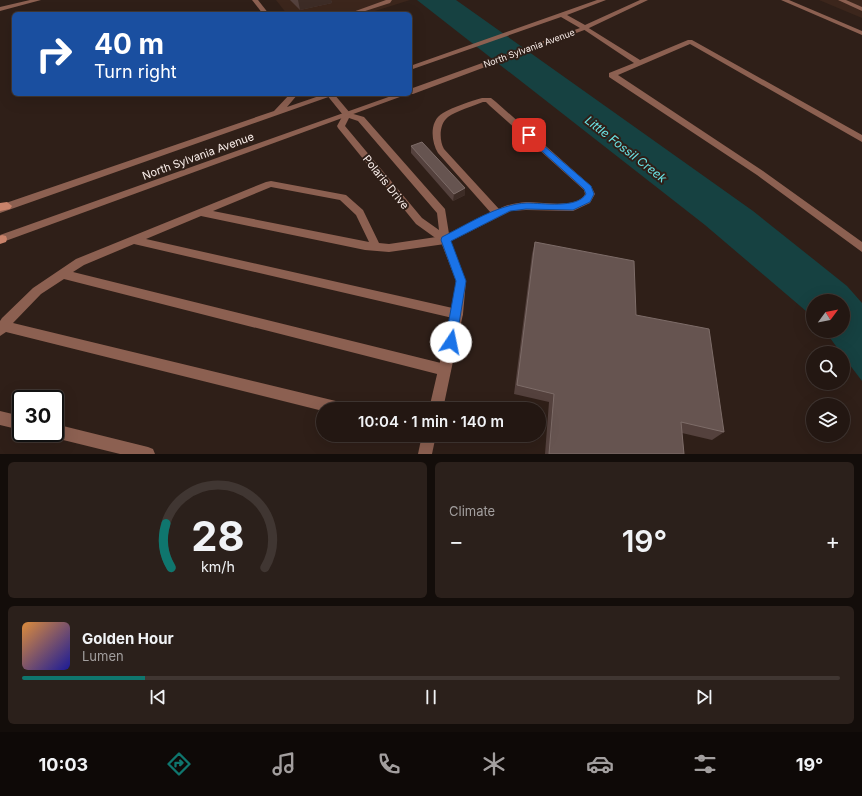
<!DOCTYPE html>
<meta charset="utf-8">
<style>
:root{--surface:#231712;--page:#2b201b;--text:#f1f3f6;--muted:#a39f9f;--line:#403632;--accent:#0f766e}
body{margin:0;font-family:Inter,sans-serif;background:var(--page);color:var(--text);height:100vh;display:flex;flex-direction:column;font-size:15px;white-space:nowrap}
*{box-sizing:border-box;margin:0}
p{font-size:13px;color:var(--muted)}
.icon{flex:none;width:22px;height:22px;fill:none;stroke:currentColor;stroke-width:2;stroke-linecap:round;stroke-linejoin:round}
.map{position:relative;height:454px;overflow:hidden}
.panel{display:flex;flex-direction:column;gap:8px;padding:8px;background:#130d0a;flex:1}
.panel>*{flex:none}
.hud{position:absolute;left:12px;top:12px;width:400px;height:84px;border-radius:6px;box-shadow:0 4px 16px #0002,0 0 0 1px var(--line);background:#1a4fa0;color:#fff;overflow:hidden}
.needle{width:26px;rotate:58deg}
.controls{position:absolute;left:806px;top:294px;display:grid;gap:8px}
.controls a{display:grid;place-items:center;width:44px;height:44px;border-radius:50%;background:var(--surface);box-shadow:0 4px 16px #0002,0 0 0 1px var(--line);font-size:20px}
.speed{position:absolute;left:12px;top:390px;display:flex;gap:8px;font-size:20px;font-weight:700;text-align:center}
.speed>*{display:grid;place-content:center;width:52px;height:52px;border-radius:50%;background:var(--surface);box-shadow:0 4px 16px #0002,0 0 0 1px var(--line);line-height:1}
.speed .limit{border:2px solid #111;border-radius:6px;background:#fff;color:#111}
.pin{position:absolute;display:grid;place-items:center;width:34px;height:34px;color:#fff;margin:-17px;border-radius:8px;box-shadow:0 2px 6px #0006}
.me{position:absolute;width:44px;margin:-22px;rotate:11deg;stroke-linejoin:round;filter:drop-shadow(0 0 3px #0008)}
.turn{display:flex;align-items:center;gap:14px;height:84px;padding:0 16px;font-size:18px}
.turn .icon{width:52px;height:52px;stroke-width:2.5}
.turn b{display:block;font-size:28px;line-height:34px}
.big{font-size:30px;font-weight:600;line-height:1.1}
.panel .card{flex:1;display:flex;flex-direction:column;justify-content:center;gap:6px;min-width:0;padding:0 14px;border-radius:6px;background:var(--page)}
.panel .dial{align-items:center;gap:0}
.dial svg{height:104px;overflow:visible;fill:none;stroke:var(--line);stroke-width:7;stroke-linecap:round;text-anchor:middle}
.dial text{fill:var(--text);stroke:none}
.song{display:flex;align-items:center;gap:12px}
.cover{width:48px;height:48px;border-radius:6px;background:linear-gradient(135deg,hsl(30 70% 55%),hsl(240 70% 35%))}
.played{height:4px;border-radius:2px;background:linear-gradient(90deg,var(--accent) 15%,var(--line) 15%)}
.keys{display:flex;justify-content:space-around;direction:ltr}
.heat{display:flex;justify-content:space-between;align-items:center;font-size:22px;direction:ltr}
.panel .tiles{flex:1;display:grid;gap:8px;grid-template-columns:1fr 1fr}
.card:last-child{grid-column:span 2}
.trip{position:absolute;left:316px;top:402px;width:230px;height:40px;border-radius:20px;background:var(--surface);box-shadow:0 4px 16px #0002,0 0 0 1px var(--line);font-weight:600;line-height:40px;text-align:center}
.dock{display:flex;height:64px;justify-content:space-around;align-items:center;background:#0e0907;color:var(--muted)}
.dock .icon{width:28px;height:28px}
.dock .on{color:var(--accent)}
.dock b{font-size:18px;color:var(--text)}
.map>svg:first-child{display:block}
</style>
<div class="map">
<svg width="862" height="454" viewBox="0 0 862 454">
<rect width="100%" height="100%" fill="#2f1f18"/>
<!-- built -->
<g fill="#3c261c">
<polygon points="276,0 410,0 375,11 377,14 287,14"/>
<polygon points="819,0 862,0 862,18"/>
</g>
<!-- water -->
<polygon fill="#164141" points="417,0 456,0 753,211 847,286 862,303 862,381 843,356 843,353 841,353 825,331 843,331 843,301 813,301 813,317 705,225"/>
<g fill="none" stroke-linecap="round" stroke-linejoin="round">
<!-- service -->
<g fill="#8c6051" fill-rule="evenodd">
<polygon points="386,0 392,0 390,3 356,14 350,13"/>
<polygon points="838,0 846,0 862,7 862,11"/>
<polygon points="583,27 587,27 640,60 688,40 692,40 862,135 862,142 690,44 618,75 763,171 862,242 862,252 757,175 609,77 609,73 634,63 583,29"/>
<path d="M 482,98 L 491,98 L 496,102 L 591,186 L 595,194 L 590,203 L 573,211 L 526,210 L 511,211 L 445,244 L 389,252 L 365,250 L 201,216 L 146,239 L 457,309 L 461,310 L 463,314 L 461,318 L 457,319 L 134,244 L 84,265 L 73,272 L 445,364 L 449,366 L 451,370 L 449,374 L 445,376 L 64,279 L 41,294 L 13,323 L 340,402 L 345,404 L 347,409 L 323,409 L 323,411 L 6,332 L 0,336 L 0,321 L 2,318 L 33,288 L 76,259 L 266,182 L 271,181 L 346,195 L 363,210 L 379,243 L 389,244 L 443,236 L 491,213 L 438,153 C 431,141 429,121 443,113 C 453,107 471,101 482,98 ZM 483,102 L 486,102 L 490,106 L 584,190 L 585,194 C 578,209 541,202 526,202 C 517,203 508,204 499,209 L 444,149 C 439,140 439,124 448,117 C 456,111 473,106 483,102 ZM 271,187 L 340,200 L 356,215 L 369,242 L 213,211 Z"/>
<polygon points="0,411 21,416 21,430 0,425"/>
<polygon points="55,424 148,447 153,449 155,454 120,454 55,438 50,436 49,433 55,433"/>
</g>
<!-- minor -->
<g fill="#8c6051" fill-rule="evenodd">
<polygon points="30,0 41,0 0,11 0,7"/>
<polygon points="252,0 258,0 269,14 263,14"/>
<polygon points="781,0 789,0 862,31 862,35"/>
<path d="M 326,94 L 334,94 L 350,113 L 364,117 L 445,209 L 450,240 L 466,281 L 463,314 L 443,409 L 429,409 L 451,314 L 456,281 L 441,242 L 416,224 L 338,128 L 337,126 L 343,115 ZM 349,118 L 358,121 L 437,213 L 439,230 L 422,218 L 345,126 Z"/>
<polygon points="422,435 436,435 432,454 418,454"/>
</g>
<!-- tertiary -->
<g fill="#8c6051" fill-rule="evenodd">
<polygon points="597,0 606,0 567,15 585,25 640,0 648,0 587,29 413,94 409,94 410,94 410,89 580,28 561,17 410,70 410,66"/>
<polygon points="290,94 298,94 287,107 325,94 337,94 0,213 0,205 274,111"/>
<polygon points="397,94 408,94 0,243 0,235"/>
</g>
<!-- secondary -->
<g fill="#c8826a" fill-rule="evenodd">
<polygon points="7,202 12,206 10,209 0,211 0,203"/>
<polygon points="2,235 6,236 7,239 6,242 0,244 0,236"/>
</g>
</g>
<!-- wall -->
<g fill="#54413d">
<polygon points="290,0 331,0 332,3 300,10"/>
<polygon points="411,146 465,195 453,201 411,153"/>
<polygon points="535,242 636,315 724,432 712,440 682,433 684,454 545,454 549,402 514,394 532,254"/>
</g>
<!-- shaded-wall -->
<g fill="#3d2c26">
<polygon points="298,0 331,0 332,3 300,10"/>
<polygon points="465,188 465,195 453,201 454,194"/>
</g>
<!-- building -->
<g fill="#665450" stroke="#7d6c68">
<polygon points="422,142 465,188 454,194 411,146"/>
<polygon points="535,242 634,261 636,315 709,329 724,432 681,422 684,454 549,454 554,394 517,385"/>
</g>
<!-- route -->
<path fill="#1a73e8" stroke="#114b97" d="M 529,133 L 591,186 L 594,194 L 590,202 L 573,210 L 526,209 L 510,211 L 451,241 L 466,281 L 456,342 L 455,345 L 451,347 L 447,345 L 445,342 L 456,281 L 441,240 L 442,237 C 468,224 498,204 527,203 C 542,203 577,209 586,194 L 584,189 L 526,137 L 525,135 Z"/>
<g text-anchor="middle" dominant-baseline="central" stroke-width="4" stroke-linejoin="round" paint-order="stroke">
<!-- far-street labels -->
<g font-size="9" fill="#fcf0ec" stroke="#2f1f18">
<text transform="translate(529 48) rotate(-20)">North Sylvania Avenue</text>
</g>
<!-- street labels -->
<g font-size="11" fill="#fcf0ec" stroke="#2f1f18">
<text transform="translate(198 156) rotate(-20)">North Sylvania Avenue</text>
<text transform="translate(386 182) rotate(51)">Polaris Drive</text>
</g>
<!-- water labels -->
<g font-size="12" font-style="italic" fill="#6ae2e3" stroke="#2f1f18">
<text transform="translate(626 149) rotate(38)">Little Fossil Creek</text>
</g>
</g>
</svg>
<div class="controls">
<a><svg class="needle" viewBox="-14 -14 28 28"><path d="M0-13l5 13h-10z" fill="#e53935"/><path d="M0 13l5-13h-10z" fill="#a39f9f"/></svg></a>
<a><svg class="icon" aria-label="search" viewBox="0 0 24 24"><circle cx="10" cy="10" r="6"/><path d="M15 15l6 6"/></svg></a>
<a><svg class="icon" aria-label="layers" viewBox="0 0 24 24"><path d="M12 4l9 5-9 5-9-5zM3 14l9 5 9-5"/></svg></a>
</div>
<div class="speed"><div class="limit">30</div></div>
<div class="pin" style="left:529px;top:135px;background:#d93025"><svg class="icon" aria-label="arrive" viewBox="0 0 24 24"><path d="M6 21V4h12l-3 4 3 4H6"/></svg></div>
<svg class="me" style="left:451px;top:342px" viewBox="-20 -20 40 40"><circle r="19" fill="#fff"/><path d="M0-13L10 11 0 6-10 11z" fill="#1a73e8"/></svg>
<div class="trip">10:04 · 1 min · 140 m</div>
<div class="hud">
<div class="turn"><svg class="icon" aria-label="right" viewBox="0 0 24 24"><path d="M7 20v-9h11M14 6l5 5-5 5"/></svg><div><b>40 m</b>Turn right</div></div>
</div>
</div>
<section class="panel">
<div class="tiles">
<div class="card dial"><svg viewBox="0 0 100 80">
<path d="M14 69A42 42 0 1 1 86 69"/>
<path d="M14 69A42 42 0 0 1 10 35" stroke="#0f766e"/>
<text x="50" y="56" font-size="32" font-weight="700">28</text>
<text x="50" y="72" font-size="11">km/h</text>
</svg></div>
<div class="card"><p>Climate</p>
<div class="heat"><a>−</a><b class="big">19°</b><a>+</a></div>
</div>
<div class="card">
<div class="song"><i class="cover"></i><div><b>Golden Hour</b><p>Lumen</p></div></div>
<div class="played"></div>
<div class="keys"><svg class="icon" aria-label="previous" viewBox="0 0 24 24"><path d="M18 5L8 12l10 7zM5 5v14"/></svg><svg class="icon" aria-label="pause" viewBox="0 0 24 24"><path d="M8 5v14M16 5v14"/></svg><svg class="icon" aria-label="next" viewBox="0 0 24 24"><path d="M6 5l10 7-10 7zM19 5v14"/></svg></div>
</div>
</div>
</section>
<nav class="dock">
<b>10:03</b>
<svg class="icon on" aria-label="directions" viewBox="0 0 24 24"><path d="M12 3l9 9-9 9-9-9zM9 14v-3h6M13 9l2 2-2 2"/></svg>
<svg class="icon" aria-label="music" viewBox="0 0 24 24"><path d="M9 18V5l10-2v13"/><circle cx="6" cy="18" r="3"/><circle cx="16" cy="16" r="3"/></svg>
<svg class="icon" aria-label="phone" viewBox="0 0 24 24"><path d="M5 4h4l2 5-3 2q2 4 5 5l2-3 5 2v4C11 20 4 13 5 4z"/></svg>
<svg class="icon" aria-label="climate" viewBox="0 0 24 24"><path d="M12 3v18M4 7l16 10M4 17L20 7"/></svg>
<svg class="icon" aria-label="car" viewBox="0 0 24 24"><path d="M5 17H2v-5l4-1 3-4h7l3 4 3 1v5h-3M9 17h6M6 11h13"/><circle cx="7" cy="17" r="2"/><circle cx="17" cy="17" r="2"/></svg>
<svg class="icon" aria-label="filters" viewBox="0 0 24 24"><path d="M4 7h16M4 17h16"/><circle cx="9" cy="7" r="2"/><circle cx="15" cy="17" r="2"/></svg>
<b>19°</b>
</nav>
